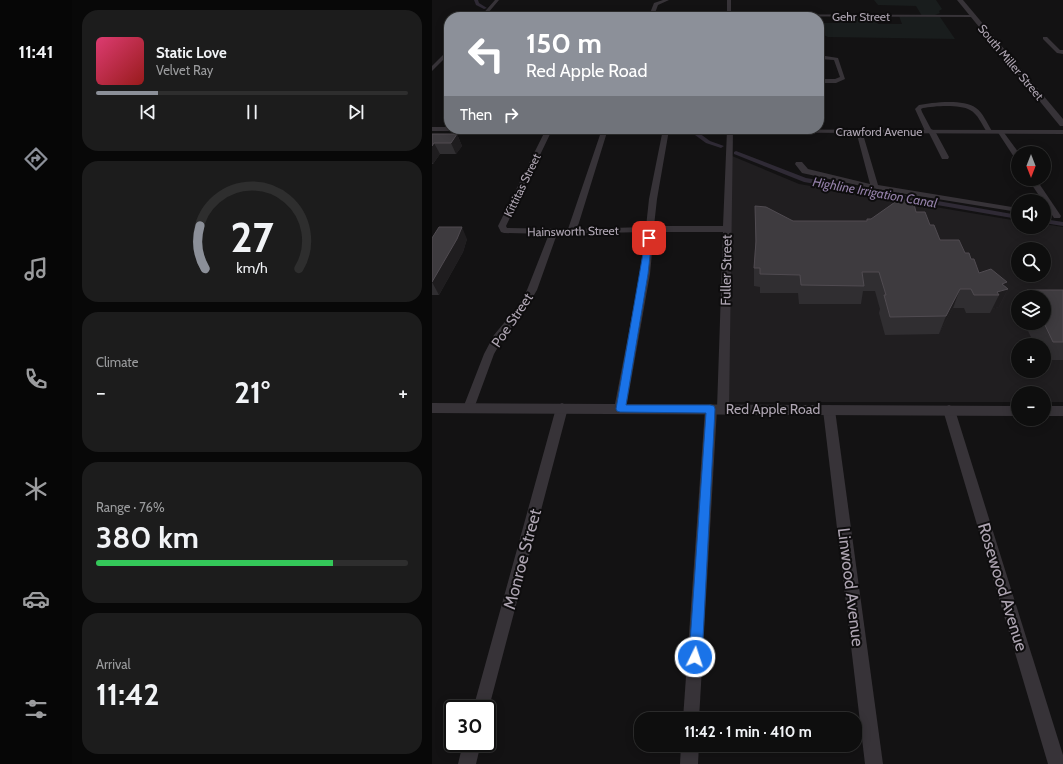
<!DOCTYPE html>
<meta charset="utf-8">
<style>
:root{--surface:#0e0e0e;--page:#1c1c1c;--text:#f1f3f6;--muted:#9b9c9e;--line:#2e2e2e;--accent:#8c9099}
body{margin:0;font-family:Cabin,sans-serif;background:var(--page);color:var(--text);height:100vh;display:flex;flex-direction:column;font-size:15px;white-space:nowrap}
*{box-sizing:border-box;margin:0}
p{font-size:13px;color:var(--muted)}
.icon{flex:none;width:22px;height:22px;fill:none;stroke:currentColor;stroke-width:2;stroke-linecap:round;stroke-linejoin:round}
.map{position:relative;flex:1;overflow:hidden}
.side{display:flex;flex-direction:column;gap:10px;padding:10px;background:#080808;width:360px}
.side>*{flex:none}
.top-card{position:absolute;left:12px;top:12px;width:380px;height:122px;border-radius:16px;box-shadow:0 2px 10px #0003,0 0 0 1px var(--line);background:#8c9099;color:#fff;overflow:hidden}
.needle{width:26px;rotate:180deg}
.tools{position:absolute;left:579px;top:146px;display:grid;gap:8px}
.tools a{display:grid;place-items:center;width:40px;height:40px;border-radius:50%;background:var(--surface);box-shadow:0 2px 10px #0003,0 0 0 1px var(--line);font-size:20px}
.speed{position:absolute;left:12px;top:700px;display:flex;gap:8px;font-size:20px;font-weight:700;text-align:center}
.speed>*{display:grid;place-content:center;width:52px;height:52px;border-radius:50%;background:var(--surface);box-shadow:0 2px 10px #0003,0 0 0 1px var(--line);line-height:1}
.speed .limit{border:2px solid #111;border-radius:6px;background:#fff;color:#111}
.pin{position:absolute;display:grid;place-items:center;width:34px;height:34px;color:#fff;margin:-17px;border-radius:8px;box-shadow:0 2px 6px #0006}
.me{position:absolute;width:44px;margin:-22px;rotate:4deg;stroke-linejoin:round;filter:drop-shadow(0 0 3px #0008)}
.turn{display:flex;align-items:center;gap:14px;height:84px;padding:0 16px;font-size:18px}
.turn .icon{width:52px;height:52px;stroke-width:2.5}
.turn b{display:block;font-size:28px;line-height:34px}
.then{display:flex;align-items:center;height:38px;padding:0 16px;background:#0003;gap:8px;font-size:15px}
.big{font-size:30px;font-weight:800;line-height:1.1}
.side .card{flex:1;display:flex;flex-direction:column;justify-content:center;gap:6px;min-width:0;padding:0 14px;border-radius:16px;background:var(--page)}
.side .dial{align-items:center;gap:0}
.dial svg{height:104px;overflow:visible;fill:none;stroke:var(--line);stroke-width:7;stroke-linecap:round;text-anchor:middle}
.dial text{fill:var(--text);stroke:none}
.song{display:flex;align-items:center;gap:12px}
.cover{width:48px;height:48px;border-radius:6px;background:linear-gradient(135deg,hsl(340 70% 55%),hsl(0 70% 35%))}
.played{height:4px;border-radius:2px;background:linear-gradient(90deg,var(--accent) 20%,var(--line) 20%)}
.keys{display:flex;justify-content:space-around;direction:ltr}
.heat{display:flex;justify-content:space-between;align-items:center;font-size:22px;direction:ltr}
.charge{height:6px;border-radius:3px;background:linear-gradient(90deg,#34c759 76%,var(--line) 0)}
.trip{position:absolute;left:202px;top:712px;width:228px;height:40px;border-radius:16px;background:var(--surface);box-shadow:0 2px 10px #0003,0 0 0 1px var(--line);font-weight:800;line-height:40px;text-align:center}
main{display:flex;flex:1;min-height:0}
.tabs{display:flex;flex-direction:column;width:72px;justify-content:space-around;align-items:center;background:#060606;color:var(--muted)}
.tabs .icon{width:28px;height:28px}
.tabs .current{color:var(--accent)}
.tabs b{font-size:18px;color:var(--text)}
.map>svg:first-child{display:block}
</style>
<main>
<nav class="tabs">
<b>11:41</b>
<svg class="icon current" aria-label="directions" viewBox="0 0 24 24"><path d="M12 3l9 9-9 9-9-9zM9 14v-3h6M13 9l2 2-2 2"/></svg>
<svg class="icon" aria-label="music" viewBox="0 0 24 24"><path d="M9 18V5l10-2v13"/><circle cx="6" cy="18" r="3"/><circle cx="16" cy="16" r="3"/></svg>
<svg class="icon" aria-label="phone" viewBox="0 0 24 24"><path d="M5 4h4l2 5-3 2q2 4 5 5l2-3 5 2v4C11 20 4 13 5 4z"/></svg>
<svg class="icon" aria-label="climate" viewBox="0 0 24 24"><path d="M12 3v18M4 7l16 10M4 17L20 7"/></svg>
<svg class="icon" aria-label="car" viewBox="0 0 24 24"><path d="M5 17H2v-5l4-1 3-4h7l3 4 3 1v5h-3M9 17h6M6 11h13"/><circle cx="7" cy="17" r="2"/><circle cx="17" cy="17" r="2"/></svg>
<svg class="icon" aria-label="filters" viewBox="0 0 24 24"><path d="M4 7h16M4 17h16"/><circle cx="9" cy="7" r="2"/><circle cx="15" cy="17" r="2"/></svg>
</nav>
<section class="side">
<div class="card">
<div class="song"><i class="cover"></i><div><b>Static Love</b><p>Velvet Ray</p></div></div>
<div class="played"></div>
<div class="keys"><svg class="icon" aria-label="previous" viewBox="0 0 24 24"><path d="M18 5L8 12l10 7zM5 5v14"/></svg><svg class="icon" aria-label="pause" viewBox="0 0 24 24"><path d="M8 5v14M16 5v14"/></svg><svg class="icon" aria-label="next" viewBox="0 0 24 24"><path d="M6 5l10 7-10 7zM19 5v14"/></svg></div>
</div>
<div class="card dial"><svg viewBox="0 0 100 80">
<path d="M14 69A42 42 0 1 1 86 69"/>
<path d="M14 69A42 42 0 0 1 10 36" stroke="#8c9099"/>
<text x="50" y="56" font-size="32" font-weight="700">27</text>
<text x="50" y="72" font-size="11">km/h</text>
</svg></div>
<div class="card"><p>Climate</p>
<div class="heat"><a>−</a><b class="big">21°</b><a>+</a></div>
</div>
<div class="card"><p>Range · 76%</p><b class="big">380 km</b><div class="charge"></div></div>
<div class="card"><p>Arrival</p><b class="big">11:42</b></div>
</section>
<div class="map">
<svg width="631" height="764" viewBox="0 0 631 764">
<rect width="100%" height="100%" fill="#131213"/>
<!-- built -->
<path fill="#201e20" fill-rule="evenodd" d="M 300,156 L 367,184 L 586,221 L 586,227 L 612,227 L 612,224 L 631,227 L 631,402 L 612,402 L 612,393 L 586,393 L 586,402 L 295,402 ZM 586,249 L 612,249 L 612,275 L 586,275 ZM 586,297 L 612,297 L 612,323 L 586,323 ZM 586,345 L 612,345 L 612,371 L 586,371 Z"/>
<!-- green -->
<g fill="#191d1d">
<polygon points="442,0 504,0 510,9 507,11 508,13 503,15 490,16 484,6 446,5"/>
<polygon points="405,16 441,16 446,24 470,24 467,16 508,17 523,39 396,37 387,33 387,23 408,23"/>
</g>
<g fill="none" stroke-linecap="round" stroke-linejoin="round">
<!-- canal -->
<g fill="#2f2a35" fill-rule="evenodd">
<polygon points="42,0 46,0 47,3 55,8 52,9 44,5"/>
<polygon points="63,15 70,17 64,17"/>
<polygon points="263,133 267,133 278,141 292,146 289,148 274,143 263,135"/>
<polygon points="304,151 374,178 586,215 586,219 372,182 302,154 302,152"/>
<polygon points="612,219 631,222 631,226 612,223"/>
</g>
<!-- minor -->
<g fill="#373338" fill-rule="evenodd">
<polygon points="63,0 67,0 56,13 218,13 222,3 231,0 237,0 226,5 223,13 295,14 295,0 299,0 299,14 542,15 544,16 542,17 54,15 48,17"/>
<polygon points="611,37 615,37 628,50 631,50 631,54 625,53 611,39"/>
<polygon points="17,49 17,54 0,71 0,66"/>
<polygon points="387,55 406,58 413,79 404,83 387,83 387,79 403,79 408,77 402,60 387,59"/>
<path d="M 500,103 C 512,102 533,100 544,108 C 551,113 555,123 560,131 L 555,132 C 550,125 546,114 538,110 C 528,104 502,106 491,108 L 489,109 L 490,112 L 499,129 L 503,131 L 517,157 L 516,159 L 510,159 L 497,133 L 493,131 L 483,109 L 487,105 Z"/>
<polygon points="114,129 120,130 74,226 75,228 136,229 170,129 176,129 145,229 214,227 217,199 231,129 237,130 225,199 222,226 291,226 295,130 301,130 297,409 295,412 291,414 287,412 285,409 291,232 222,232 218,274 194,409 192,412 188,414 184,412 182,409 208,274 213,232 125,234 105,290 93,310 70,340 62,354 41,411 37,413 33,411 31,408 52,354 62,335 86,306 95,290 117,234 72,233 69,232 66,226"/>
<polygon points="427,129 430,131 446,185 586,208 586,212 443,189 370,173 363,164 364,162 370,162 376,169 438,184 424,131"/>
<polygon points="566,130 570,130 587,153 586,159 582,157 565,131"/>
<polygon points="596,179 604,179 629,216 628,218 622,218"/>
<polygon points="130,403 134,405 136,408 55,715 55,709 41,709 124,408 126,405"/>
<polygon points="279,404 283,406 285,409 267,719 251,719 273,409 275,406"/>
<polygon points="397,405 401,407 403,410 451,764 433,764 391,410 393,407"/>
<polygon points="517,405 521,407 523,410 631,755 631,764 616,764 511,410 513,407"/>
<polygon points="31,743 49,743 44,764 26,764"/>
<polygon points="249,745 267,745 266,764 248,764"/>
</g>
<!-- tertiary -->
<g fill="#373338" fill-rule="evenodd">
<polygon points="525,0 531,0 631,119 631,126 628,126"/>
<polygon points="0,127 17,127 17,129 631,130 631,134 0,131"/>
<polygon points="0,403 586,406 586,416 0,413"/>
<rect x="612" y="406" width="19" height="10"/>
</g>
</g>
<!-- wall -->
<g fill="#302e31">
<polygon points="0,134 25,134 30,146 24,154 8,154 1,164 0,164"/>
<polygon points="323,206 361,221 434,221 439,219 484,212 498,225 508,240 533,253 539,259 547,273 573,286 576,289 567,307 560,309 558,313 534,313 532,308 521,308 507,334 453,335 447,313 448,309 443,291 431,291 429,304 367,304 366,293 328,293 328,287 322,286 322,268 323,247"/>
<polygon points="0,238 35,239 31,252 7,295 0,295"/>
<polygon points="595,290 631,290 631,360 612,360 612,345 603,345 592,323 612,323 612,297 591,297"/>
</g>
<!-- shaded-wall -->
<g fill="#1f1d1f">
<polygon points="25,134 30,146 24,154 19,143"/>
<polygon points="2,143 8,154 1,164 0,162 0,146"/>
<polygon points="30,227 35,239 31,252 7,295 0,282"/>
<polygon points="575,282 571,290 576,289 567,307 560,309 567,295 565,292 570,284"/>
<polygon points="528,289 521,308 507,334 514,316"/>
</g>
<!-- building -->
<g fill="#3e3b3f" stroke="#504b51">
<polygon points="0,134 25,134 19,143 2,143 0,146"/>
<polygon points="466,200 481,200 484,212 493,212 498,225 502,225 508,240 527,240 533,253 537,253 539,259 542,259 547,273 559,269 575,282 570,284 576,289 565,292 567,295 542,295 539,289 528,289 514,316 458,317 452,295 454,295 447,272 430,272 432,286 369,285 368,275 328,274 328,268 322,268 324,241 323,206 334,207 361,221 435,221 435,219 439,219"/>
<polygon points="7,227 30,227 25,239 0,282 0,238"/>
<polygon points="595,290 631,290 631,342 621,342 612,323 612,297 598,297"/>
</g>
<!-- route -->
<polygon fill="#1a73e8" stroke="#114b97" points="214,236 219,236 220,238 216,274 194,405 278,405 282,406 283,409 270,657 268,662 263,663 259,662 257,657 274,413 188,412 185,411 184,409"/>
<g text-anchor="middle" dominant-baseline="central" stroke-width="4" stroke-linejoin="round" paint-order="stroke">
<!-- far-street labels -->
<g font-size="12" fill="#aea5b2" stroke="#0e0d0e">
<text x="429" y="16">Gehr Street</text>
<text transform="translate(579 62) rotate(50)">South Miller Street</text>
<text x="447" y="131">Crawford Avenue</text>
<text transform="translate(90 185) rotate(-64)">Kittitas Street</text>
<text transform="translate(141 231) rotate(-1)">Hainsworth Street</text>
</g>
<!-- far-water labels -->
<g font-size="13" font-style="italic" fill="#9480a9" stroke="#0e0d0e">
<text transform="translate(443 192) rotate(10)">Highline Irrigation Canal</text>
</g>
<!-- street labels -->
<g font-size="14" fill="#aea5b2" stroke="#0e0d0e">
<text transform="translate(294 270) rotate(-89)">Fuller Street</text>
<text transform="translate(80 320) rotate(-56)">Poe Street</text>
<text x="341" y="409">Red Apple Road</text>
</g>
<!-- near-street labels -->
<g font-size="17" fill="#aea5b2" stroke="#0e0d0e">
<text transform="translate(90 559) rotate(-75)">Monroe Street</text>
<text transform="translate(419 587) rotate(83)">Linwood Avenue</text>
<text transform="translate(571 587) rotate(73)">Rosewood Avenue</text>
</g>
</g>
</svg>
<div class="tools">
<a><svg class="needle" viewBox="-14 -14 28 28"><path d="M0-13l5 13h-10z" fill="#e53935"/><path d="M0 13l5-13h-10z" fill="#9b9c9e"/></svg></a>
<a><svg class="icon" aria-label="sound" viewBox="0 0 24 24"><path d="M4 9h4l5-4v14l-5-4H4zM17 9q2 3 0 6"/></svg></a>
<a><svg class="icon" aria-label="search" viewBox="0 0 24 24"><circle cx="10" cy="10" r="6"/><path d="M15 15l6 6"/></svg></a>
<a><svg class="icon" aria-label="layers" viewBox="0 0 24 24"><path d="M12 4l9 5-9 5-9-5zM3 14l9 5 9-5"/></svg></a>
<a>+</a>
<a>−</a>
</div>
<div class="speed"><div class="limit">30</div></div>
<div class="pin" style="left:217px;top:238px;background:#d93025"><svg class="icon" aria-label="arrive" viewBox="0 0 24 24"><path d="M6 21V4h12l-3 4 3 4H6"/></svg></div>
<svg class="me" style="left:263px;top:657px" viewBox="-20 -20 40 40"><circle r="17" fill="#1a73e8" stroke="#fff" stroke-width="3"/><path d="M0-11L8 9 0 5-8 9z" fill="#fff"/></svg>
<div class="trip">11:42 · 1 min · 410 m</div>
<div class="top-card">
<div class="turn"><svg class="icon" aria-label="left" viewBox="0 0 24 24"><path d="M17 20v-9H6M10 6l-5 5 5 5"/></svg><div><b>150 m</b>Red Apple Road</div></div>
<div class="then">Then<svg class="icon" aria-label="right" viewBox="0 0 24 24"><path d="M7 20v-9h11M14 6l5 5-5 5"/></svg></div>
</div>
</div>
</main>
